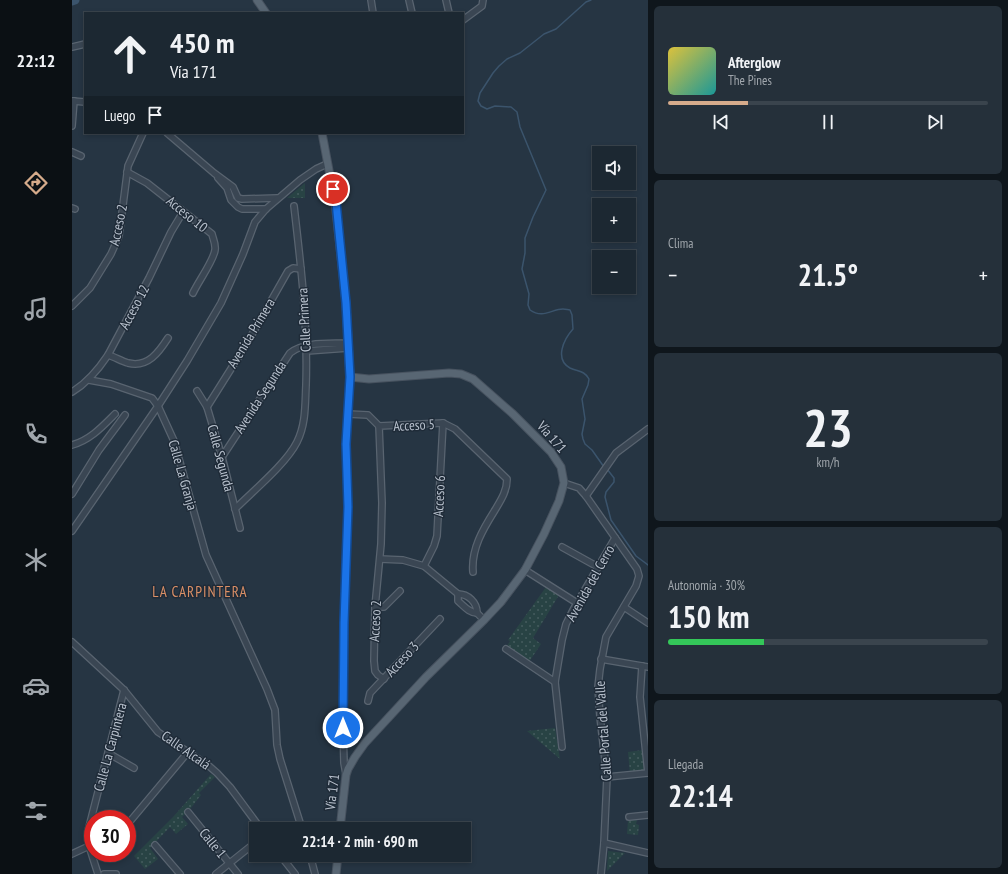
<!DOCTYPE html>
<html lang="es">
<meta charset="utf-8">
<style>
:root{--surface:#1c2832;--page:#25303a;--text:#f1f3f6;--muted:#a0a6ac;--line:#3a444d;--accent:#d6ab8b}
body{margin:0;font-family:"PT Sans Narrow",sans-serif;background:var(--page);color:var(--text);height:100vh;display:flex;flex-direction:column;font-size:15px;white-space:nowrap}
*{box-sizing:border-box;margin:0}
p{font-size:13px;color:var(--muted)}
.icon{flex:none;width:22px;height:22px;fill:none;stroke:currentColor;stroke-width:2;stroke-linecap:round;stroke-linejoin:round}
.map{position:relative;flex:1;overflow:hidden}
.side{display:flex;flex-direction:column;gap:6px;padding:6px;background:#0f161c;width:360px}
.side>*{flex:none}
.top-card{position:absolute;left:12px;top:12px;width:380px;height:122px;border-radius:0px;box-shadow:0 2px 6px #0003,0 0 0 1px var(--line);background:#1c2832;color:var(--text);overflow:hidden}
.tools{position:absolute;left:520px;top:146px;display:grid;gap:8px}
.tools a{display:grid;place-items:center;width:44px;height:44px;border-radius:0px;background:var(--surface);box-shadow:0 2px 6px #0003,0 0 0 1px var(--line);font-size:20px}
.speed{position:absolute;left:12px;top:810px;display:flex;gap:8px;font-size:20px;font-weight:700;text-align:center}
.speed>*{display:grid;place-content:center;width:52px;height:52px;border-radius:50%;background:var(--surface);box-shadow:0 2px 6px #0003,0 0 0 1px var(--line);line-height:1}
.speed .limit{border:6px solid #d22;background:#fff;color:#111}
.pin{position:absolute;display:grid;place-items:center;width:34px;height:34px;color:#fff;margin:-17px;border:2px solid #fff;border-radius:50%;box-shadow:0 1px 4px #0007}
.me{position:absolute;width:44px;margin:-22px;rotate:0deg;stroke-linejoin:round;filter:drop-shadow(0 0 3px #0008)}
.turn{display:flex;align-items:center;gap:14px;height:84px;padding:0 20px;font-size:18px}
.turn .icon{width:52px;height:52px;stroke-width:2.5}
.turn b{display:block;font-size:28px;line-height:34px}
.then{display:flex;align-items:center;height:38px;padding:0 20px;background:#0003;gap:8px;font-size:15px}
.big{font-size:30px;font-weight:600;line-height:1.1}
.side .tile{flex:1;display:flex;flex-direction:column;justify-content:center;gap:6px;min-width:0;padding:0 14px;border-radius:6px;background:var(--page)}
.side .dial{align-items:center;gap:0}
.dial b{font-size:52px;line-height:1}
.song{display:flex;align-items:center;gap:12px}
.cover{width:48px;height:48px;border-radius:6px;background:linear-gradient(135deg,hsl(50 70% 55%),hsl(180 70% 35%))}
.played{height:4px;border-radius:2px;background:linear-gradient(90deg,var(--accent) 25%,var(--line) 25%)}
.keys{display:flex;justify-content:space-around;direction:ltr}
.heat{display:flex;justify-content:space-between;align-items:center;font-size:22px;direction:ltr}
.charge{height:6px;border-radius:3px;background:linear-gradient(90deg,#34c759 30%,var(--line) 0)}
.trip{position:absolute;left:177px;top:822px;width:222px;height:40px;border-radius:0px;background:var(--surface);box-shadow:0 2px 6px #0003,0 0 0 1px var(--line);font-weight:600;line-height:40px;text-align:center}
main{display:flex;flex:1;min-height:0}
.menu{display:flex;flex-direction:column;width:72px;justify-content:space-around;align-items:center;background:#0b1014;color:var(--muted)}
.menu .icon{width:28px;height:28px}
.menu .active{color:var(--accent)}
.menu b{font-size:18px;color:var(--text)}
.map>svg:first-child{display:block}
</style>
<main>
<nav class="menu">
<b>22:12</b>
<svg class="icon active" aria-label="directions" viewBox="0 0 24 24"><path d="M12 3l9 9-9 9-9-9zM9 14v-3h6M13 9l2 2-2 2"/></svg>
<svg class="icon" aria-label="music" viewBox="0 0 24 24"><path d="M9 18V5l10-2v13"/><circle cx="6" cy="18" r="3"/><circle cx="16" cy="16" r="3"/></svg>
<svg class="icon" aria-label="phone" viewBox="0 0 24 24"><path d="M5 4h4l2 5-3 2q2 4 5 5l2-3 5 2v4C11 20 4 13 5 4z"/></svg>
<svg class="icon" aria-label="climate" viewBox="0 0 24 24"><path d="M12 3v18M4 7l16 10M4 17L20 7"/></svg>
<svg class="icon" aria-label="car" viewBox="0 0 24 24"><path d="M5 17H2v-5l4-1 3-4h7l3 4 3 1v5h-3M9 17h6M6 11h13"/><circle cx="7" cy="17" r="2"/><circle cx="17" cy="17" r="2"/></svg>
<svg class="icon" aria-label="filters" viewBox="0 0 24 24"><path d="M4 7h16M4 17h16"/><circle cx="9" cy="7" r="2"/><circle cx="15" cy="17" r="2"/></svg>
</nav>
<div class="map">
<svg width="576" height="874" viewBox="0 0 576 874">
<defs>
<pattern id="park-dots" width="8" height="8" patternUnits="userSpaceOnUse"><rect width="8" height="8" fill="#284344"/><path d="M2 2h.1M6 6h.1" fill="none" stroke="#455c5e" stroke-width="1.8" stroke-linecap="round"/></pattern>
</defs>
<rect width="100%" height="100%" fill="#263543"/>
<!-- park -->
<g fill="url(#park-dots)">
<polygon points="233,183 233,198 215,198"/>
<polygon points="474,587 487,595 461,638 469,644 457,662 435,646 438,641 436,640"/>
<polygon points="483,728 488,759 455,731"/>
<polygon points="571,750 573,772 558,774 556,752"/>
<polygon points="139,774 143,777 127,793 129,795 119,808 110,817 116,824 104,834 98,827 78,848 86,859 73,869 62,856 101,817"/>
<polygon points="556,820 565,820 564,824 567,825 566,835 555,834"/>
<polygon points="536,851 553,853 535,871"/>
</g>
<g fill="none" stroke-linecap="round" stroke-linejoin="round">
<!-- stream -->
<g stroke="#3b546c" stroke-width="1.5">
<path d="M 519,0 L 514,2 L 484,29 L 472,34 L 448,53 L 435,59 L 427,66 L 421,73 L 408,93 L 406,101 L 409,106 L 415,109 L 423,106 L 439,107 L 445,112 L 448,127 L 474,190 L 461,217 L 453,238 L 453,253 L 450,269 L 457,294 L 456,305 L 458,310 C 471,319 480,309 491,309 C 494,309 496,310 498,310 L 500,315 L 501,329 C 492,339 482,359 498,368 C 506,372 512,370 517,379 L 516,385 L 510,399 L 513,419 L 510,434 L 511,439 L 513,444 L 520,450 L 532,467"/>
<polyline points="535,469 542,478 542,482 534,492 533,497 539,520 564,556 576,565"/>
</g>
<!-- river -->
<polyline stroke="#3b546c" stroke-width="9" points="0,1 3,0"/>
<!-- minor casing -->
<g stroke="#596470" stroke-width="8">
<g id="minor">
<polyline points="299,0 301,13"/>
<polyline points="337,0 340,13"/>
<polyline points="374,0 377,13"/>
<polyline points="391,20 410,6 411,0"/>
<polyline points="0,47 13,44"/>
<polyline points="0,101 13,102"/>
<polyline points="0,126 2,101"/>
<polyline points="95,133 142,173 161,187 166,198 170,199 205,198"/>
<polyline points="0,152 9,156"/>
<path d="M 55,172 L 75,183 L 140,234 C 141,239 144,244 143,250 C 142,260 126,282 121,293"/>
<polyline points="146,178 155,188 159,200 166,207 170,209 194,209"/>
<polyline points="0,208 3,209"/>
<polyline points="0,306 18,288 39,254 47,236 56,166 71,133"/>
<polyline points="235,351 276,348"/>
<path d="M 36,355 C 43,357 49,361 56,363 C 76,368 87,352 96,338"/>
<polyline points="17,380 39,384 80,398 86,406 102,441 134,555 195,689 203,710 205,745 208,759 230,829"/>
<polyline points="125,391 135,407 150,457 168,528"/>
<path d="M 0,392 C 15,383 26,370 36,355 L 77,278 L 99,232 L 111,212"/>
<polyline points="135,407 174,345 216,271 221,268 229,269"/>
<polyline points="276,414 296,415 307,426"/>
<path d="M 0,445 C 18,440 30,427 43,414"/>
<path d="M 150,457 L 218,353 C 233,341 258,344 276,343"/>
<polyline points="492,483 507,488 514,496 565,569 567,576 564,586 534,637 528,669 526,687 528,717 535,777 532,843 529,874"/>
<polyline points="0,494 27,450 53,415"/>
<polyline points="514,496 544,453 576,429"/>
<path d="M 163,509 C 181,491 214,464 225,442 C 234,424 233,405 234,385 C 236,325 229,266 222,206"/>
<polyline points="0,531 86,406 115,361 149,303 171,254 183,222 194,209 228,180 244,169 255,164"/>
<polyline points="490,547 526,567"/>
<path d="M 308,559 L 331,560 L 352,566 L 386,594 C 396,594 405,602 405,613"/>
<polyline points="352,566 362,546 365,536 371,423"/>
<polyline points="453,570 505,603"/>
<path d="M 386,594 L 386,601 C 392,606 397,613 405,613 L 412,620"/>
<polyline points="303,607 312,607 328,591"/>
<polyline points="552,607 576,623"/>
<polyline points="0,642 52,690 86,732 137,766 145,773 158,787 189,829"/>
<polyline points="434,649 483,682"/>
<polyline points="529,659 576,667"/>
<polyline points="570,666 568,697 576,773"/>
<path d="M 312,679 L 306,675 L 303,671 L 302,661 L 303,607 L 309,544 L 310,503 L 307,426 L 371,423 L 383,429 L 435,479 C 435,491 429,500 423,510 C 411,529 399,549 401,572"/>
<polyline points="296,701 298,693 368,619"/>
<polyline points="490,747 483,682 490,640 494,624 501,610 543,538"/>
<polyline points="36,753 62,768"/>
<polyline points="274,774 272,763 271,728 272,623 276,507 274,444 278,377"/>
<polyline points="535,777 576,773"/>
<polyline points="116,812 166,874"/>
<polyline points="557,817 576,815"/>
<polyline points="55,825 116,752"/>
<polyline points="532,843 576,853"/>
<polyline points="83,845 108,874"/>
<polyline points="0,854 17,846"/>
<polyline points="208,855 223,874"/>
<polyline points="238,855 243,874"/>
<polyline points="26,874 17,846 16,831 52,690"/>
<polyline points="32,874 44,874"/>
<polyline points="144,874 184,842"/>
</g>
</g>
<!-- major casing -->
<g stroke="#47525f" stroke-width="9">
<g id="major">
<polyline points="185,0 194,13"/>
<polyline points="250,133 263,202 274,303 278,377 297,379 377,373 389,374 401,379 441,414 479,452 489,467 492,483 487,501 472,534 453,570 429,602 412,620 354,677 293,743 283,757 276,769 274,775 268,829"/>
<polyline points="264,874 266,855"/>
</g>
</g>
<!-- minor -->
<use href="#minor" stroke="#3a4653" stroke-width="5.5"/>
<!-- major -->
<use href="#major" stroke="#586673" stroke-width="7"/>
</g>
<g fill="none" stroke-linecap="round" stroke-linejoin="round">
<!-- route casing -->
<g stroke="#114b97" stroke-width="10">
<polyline id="route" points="261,189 264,202 274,303 278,377 274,444 276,507 272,623 271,728"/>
</g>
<!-- route -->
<use href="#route" stroke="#1a73e8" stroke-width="7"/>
</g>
<g text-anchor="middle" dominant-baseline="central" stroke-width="3" stroke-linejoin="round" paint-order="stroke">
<!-- street labels -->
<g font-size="14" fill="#b8c1cd" stroke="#1f2b38">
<text transform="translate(115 214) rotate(39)">Acceso 10</text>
<text transform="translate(46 225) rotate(-78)">Acceso 2</text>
<text transform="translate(62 307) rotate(-62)">Acceso 12</text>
<text transform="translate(232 320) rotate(-93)">Calle Primera</text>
<text transform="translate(179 333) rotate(-59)">Avenida Primera</text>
<text transform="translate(188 397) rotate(-57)">Avenida Segunda</text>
<text transform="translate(342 425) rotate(-3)">Acceso 5</text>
<text transform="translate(480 437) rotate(49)">Vía 171</text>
<text transform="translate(149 458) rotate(75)">Calle Segunda</text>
<text transform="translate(111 475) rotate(74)">Calle La Granja</text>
<text transform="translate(367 496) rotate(-87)">Acceso 6</text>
<text transform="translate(518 583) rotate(-61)">Avenida del Cerro</text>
<text transform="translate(303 621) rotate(-87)">Acceso 2</text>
<text transform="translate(330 659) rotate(-47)">Acceso 3</text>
<text transform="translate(531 731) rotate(-94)">Calle Portal del Valle</text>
<text transform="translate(38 747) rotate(-75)">Calle La Carpintera</text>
<text transform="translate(114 750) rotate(35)">Calle Alcalá</text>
<text transform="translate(260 792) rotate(-83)">Vía 171</text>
<text transform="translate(141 843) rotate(51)">Calle 1</text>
</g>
<!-- neighbourhood labels -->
<g font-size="15" letter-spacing="1" fill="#da8f66" stroke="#1f2b38">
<text x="128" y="591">LA CARPINTERA</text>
</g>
</g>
</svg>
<div class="tools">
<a><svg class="icon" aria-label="sound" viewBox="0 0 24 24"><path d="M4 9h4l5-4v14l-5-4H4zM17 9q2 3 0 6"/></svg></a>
<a>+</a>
<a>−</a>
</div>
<div class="speed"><div class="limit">30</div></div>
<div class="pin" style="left:261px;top:189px;background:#d93025"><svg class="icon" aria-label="arrive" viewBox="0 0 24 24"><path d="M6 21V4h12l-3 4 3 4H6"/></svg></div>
<svg class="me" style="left:271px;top:728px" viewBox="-20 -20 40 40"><circle r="17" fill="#1a73e8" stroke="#fff" stroke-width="3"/><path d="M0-11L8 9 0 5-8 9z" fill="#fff"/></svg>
<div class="trip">22:14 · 2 min · 690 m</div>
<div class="top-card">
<div class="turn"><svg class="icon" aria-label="ahead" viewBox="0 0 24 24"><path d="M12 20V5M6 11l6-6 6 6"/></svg><div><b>450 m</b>Vía 171</div></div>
<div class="then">Luego<svg class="icon" aria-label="arrive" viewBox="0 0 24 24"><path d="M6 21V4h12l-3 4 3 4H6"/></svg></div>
</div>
</div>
<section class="side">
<div class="tile">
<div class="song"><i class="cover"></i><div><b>Afterglow</b><p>The Pines</p></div></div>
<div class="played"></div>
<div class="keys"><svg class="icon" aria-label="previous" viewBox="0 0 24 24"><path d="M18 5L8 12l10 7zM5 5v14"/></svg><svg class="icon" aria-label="pause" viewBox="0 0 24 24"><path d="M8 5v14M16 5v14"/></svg><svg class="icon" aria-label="next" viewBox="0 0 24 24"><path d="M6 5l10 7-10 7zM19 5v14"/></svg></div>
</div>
<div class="tile"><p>Clima</p>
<div class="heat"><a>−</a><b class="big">21.5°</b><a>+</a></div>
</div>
<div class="tile dial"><b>23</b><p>km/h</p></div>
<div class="tile"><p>Autonomía · 30%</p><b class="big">150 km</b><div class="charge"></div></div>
<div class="tile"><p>Llegada</p><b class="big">22:14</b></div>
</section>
</main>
